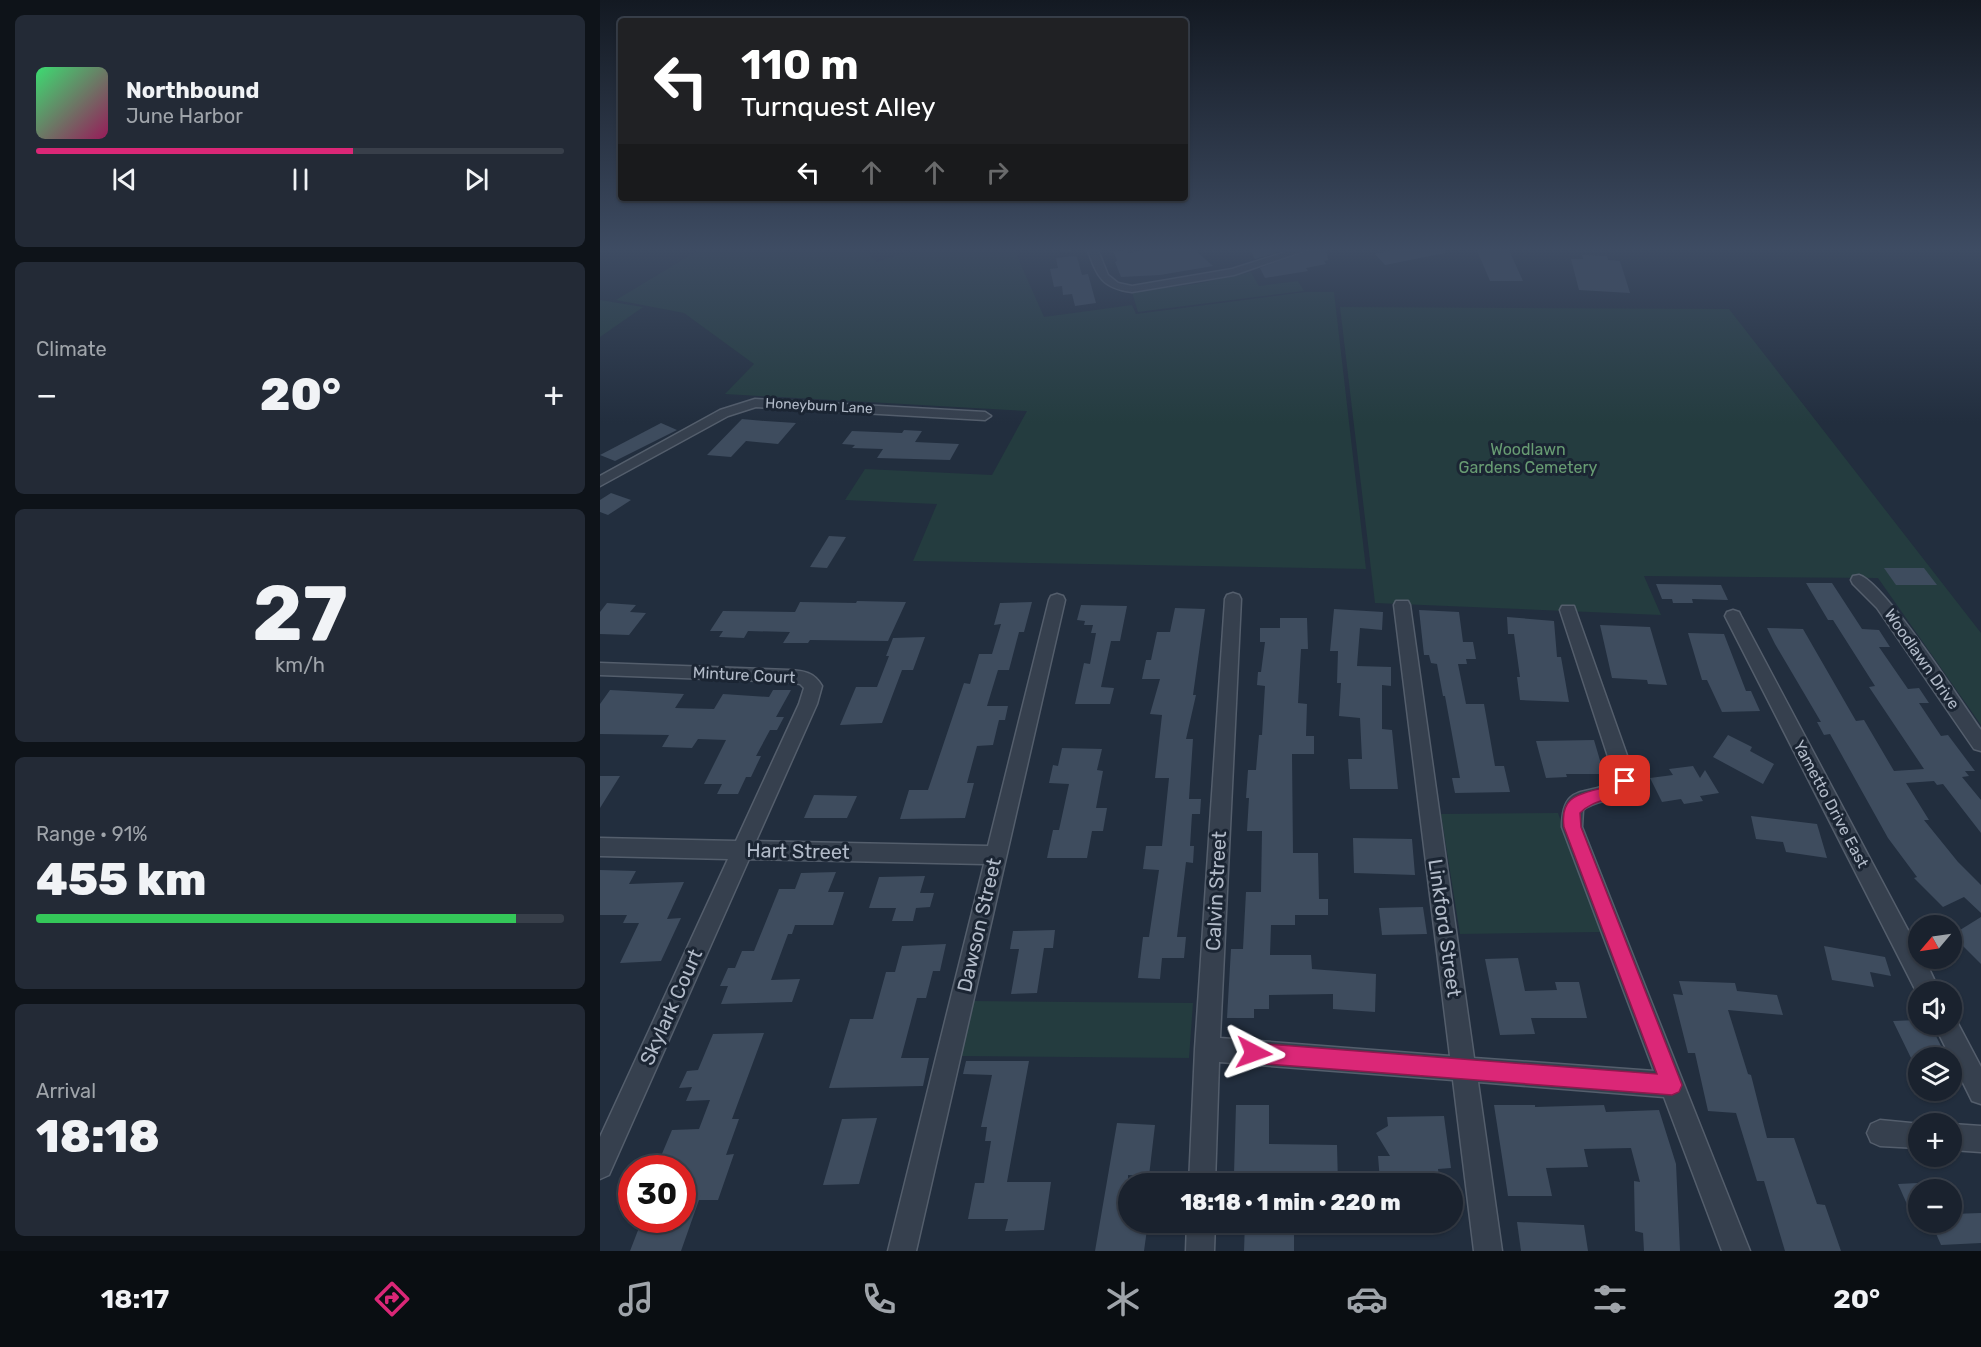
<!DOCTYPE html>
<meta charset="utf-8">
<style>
:root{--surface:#1a222e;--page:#232a36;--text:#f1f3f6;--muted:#9fa4aa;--line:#383f4a;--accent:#db2777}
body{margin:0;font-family:Rubik,sans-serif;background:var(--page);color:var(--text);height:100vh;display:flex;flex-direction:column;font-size:22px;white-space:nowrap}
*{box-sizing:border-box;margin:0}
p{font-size:20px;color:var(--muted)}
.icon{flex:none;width:33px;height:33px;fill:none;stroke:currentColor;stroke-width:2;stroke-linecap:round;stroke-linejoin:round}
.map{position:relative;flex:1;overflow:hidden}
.sheet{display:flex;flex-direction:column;gap:15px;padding:15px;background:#0e1319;width:600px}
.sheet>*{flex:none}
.hud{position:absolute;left:18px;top:18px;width:570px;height:183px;border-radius:6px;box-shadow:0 2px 4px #0004,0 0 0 2px var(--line);background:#202124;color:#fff;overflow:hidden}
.needle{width:39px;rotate:241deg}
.fabs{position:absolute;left:1308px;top:915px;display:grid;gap:12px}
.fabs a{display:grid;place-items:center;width:54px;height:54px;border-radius:50%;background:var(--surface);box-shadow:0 2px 4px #0004,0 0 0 2px var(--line);font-size:30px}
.speed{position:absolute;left:18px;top:1155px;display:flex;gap:12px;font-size:30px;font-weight:700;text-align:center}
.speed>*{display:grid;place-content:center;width:78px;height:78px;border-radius:50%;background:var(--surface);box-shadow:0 2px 4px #0004,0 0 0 2px var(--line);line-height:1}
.speed .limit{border:9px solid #d22;background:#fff;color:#111}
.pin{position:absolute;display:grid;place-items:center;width:51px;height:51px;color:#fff;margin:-26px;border-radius:12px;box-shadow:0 3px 9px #0006}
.me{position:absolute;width:66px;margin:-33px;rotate:94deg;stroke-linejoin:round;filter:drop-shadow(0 0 4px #0008)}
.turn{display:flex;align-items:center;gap:21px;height:126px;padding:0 24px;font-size:27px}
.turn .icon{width:78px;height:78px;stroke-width:2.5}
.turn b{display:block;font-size:42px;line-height:51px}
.lanes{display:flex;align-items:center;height:57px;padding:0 24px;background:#0003;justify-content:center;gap:30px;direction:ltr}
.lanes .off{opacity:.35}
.big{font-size:45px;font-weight:800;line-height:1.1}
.sheet .tile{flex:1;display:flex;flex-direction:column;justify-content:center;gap:9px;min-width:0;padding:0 21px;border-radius:9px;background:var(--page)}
.sheet .dial{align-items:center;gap:0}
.dial b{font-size:78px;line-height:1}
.song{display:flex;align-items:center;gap:18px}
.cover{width:72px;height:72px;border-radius:9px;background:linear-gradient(135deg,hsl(140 70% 55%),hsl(330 70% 35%))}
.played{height:6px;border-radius:3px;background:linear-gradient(90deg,var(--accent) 60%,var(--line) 60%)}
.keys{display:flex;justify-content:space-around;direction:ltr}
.heat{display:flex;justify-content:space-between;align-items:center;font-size:33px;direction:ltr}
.charge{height:9px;border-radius:4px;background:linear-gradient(90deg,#34c759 91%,var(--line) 0)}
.trip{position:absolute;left:518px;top:1173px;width:345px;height:60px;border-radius:30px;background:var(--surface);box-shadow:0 2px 4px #0004,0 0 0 2px var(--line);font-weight:800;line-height:60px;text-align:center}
.dock{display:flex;height:96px;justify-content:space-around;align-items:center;background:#0a0e12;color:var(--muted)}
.dock .icon{width:42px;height:42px}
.dock .on{color:var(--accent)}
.dock b{font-size:27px;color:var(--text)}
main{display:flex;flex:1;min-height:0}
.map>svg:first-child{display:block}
</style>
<main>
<section class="sheet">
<div class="tile">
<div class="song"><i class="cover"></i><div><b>Northbound</b><p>June Harbor</p></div></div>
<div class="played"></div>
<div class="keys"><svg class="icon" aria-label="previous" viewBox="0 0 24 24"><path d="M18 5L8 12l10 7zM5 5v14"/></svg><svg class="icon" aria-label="pause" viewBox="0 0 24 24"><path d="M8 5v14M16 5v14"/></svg><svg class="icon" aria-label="next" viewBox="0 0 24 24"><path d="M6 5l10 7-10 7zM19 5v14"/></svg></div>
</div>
<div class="tile"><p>Climate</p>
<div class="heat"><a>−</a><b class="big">20°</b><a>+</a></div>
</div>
<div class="tile dial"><b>27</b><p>km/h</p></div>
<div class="tile"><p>Range · 91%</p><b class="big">455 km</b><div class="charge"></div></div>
<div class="tile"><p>Arrival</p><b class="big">18:18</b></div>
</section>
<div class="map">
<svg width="1381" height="1251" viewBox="0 0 1381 1251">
<rect width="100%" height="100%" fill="#222e3e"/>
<!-- green -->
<g fill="#243c3f">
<polygon points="102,248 262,248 277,262 322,248 414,249 444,317 532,305 536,314 705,292 734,292 766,569 313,561 337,504 245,500 265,469 392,475 427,411 125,394 154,364 84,313 16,300"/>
<polygon points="651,272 659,286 698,281 704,291 538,312 532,292 596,284"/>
<polygon points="0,300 43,307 0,337"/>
<polygon points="740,307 1129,309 1381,633 1381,725 1278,578 1044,576 1061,615 775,603"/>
<polygon points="958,813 1001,932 860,934 841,814"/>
<polygon points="374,1001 593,1003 589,1058 361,1056"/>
</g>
<!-- building -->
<g fill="#3e4c5e">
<polygon points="560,248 562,250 593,248 613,266 560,275 521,277 515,262 517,261 514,252 528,250 529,253"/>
<polygon points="649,248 692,248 655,259"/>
<polygon points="714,248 726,248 728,260 724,261 726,264 706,268 708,271 665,278 660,268"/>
<polygon points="803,248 845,248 845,253 785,265 775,254"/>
<polygon points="876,248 908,248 923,281 890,281"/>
<polygon points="982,255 1007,256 1008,260 1020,261 1030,293 979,290 971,259 983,259"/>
<polygon points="474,256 477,257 482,275 488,274 496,303 475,306 472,294 463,295 462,286 454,287 450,269 458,268 456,258"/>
<polygon points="142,419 165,421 196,423 178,444 146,441 131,457 107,455"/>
<polygon points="61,423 77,430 15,461 0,455"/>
<polygon points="304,430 322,431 315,442 359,444 350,460 277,458 283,449 252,448 255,445 242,444 252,431 302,433"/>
<polygon points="11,493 31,500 8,515 0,512 0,500"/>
<polygon points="229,536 246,537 227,568 210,567"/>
<polygon points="1284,568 1324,568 1337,585 1296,585"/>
<polygon points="1206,583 1232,583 1262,629 1279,630 1290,647 1279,647 1308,689 1319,688 1329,703 1319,703 1341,736 1348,735 1375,771 1365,771 1369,776 1362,777 1381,800 1381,833 1343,784 1337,785 1334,781 1306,783 1329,820 1324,820 1358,862 1381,885 1381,913 1364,897 1343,907 1314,878 1317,877 1288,838 1230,734 1224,735 1217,722 1221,722 1175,644 1167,628 1203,629 1256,721 1264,720 1294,771 1324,769 1269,687 1275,686 1233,620 1228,620"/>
<polygon points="1056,584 1121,585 1128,600 1092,599 1093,603 1073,603 1072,599 1062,599"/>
<polygon points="257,601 306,602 288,641 210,640 208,643 183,643 190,632 148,631 144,638 119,637 123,631 110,631 123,611 195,612 200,602 256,603"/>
<polygon points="432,602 424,632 419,632 409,670 398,670 387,706 408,706 405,720 399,720 393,745 377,746 367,783 374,783 365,818 300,819 309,790 328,790 364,683 370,684 379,654 392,654 401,624 394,625 400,603"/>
<polygon points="7,603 36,605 30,612 46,613 29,635 0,634 0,612"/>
<polygon points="481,605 527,606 520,641 511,641 501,687 514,688 510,704 475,704 484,663 490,664 496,633 491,633 493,625 484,625 485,621 477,620"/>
<polygon points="575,608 605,609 593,695 596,695 586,739 593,739 589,799 601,799 600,814 592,814 590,846 594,846 593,863 586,862 577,937 586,937 584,958 562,958 560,979 538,978 543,937 549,937 559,870 543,869 546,846 562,846 569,778 555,778 562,715 550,714 560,679 542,679 546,660 551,660 557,632 570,632"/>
<polygon points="734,609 783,612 782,630 760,628 757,666 791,667 791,686 782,685 782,729 792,730 798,789 750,789 748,759 762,759 760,718 739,716 741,683 737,683 738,651 730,651"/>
<polygon points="819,610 859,612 863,642 873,642 876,659 866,659 867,664 858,664 866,704 884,704 895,766 904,766 910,792 855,793 852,778 860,778 845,696 843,696 837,664 831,663 829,655 824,655"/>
<polygon points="907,617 954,621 957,657 961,657 969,702 920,700 917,677 920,677 914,634 908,634"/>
<polygon points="680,618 707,618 708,649 701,649 698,703 707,704 706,736 714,736 714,754 692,754 693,853 718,853 719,899 728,899 728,915 695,915 695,925 671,925 670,955 711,955 712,969 776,974 775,1012 733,1009 733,994 669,995 669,1009 654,1009 654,1018 627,1018 631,949 643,949 646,892 661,892 662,831 647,831 649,798 646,798 648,770 656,770 659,735 662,735 665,686 657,685 658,672 661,672 665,642 660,642 660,628 680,628"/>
<polygon points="1000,625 1050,627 1067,685 1048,684 1047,680 1012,678"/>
<polygon points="1088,633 1124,634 1146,691 1151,691 1160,711 1122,712 1107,680 1102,680"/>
<polygon points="325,637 313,670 302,670 282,723 240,725 256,687 277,687 289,656 286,656 293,638"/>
<polygon points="10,690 84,694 75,708 114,709 123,694 169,697 173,690 191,690 176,717 184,717 177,730 170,730 156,756 161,756 151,777 146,777 138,794 117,794 122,784 104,784 126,740 98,739 92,748 62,747 69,735 0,734 0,704"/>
<polygon points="1128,735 1152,747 1150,751 1174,764 1163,784 1113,757"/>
<polygon points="994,740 1004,774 966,774 967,777 946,778 936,741"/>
<polygon points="462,748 502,749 497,770 503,771 496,808 507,808 503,831 492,831 487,858 447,858 453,830 459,830 469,784 449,783 453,765 458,766"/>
<polygon points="1093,766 1100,778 1105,770 1119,793 1100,796 1103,801 1084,804 1081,799 1062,802 1050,778 1073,775 1069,769"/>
<polygon points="0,776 20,776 0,808"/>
<polygon points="214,795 257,796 247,818 204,818"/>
<polygon points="1151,816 1217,824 1227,858 1186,852 1183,842 1156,839"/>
<polygon points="753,838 812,839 815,875 754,873"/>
<polygon points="0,870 36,871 29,884 84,882 67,919 81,918 61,961 20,963 39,923 23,923 27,915 0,915"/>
<polygon points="236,872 228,892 244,892 233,925 195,925 192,934 188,934 171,980 200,979 192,1002 121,1004 128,986 120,986 128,968 135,968 142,951 154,951 179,889 195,889 201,873"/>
<polygon points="325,876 320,893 334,893 330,907 316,908 313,921 292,921 296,908 269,908 279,877"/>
<polygon points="823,907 827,934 782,935 779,908"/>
<polygon points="1381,917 1381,964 1352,935"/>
<polygon points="455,930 453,948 444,948 437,993 411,994 419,949 410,949 413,931"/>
<polygon points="346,944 340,971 333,971 326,998 317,998 301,1058 329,1058 323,1086 229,1088 250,1019 273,1019 286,972 295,972 302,946"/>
<polygon points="1224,946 1285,957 1291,976 1270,972 1274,987 1232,980"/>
<polygon points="918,958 925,991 957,990 955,982 979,982 987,1018 931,1018 935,1034 900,1035 885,959"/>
<polygon points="1079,981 1135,983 1137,991 1177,995 1183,1015 1128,1010 1148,1074 1151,1075 1167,1138 1194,1138 1217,1204 1225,1205 1241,1251 1185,1251 1164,1181 1157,1181 1136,1113 1108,1111 1095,1053 1088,1053 1073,994 1083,995"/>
<polygon points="1318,1020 1318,1024 1330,1024 1347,1058 1311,1058 1293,1021"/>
<polygon points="164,1033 132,1119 139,1119 126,1155 134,1154 118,1200 99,1200 81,1251 30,1251 42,1220 82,1220 82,1168 56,1168 72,1130 99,1129 110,1100 86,1101 92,1087 79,1088 87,1071 98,1070 113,1034"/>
<polygon points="366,1061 429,1061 407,1182 451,1182 444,1230 405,1231 408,1219 368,1219 375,1183 384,1183 391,1141 385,1141 387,1127 381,1127 392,1075 363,1074"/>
<polygon points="636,1105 669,1105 669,1144 737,1145 738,1184 718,1184 718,1176 634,1174"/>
<polygon points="894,1105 935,1105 935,1107 1004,1105 1006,1112 1059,1110 1076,1164 1080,1251 1044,1251 1043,1233 1035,1231 1034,1181 1040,1182 1031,1148 984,1149 988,1167 946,1168 952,1196 908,1196"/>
<polygon points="844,1116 851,1168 838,1169 840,1184 780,1181 778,1156 790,1156 776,1133 788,1126 787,1117"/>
<polygon points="277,1118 259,1184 223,1185 242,1119"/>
<polygon points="517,1123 555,1125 549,1176 528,1175 528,1222 548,1222 544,1251 495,1251"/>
<polygon points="1318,1183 1318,1229 1298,1184"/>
<polygon points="1381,1213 1381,1243 1341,1245 1331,1222 1352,1222 1352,1214"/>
<polygon points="645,1222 694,1222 694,1251 644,1251"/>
<polygon points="917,1222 984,1225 988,1251 921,1251"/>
</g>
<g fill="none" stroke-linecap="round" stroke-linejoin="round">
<!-- street casing -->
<g stroke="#545e6c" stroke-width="3">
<g id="street">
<polygon points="459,248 472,248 467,251"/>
<path d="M 487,248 L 497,248 L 508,275 L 518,283 L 532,286 L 632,269 L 698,248 L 712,248 L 634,275 L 532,292 C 501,288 497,276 487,248 Z"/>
<polygon points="155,399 385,412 391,416 385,420 156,407 128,416 0,486 0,476 120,410"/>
<path d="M 1259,575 C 1283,581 1362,703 1381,730 L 1381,751 L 1374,749 L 1277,608 L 1253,584 L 1251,580 L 1253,576 Z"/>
<path d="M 633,593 L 639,595 L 641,599 L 620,1038 L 850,1056 L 794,605 L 796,601 L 808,601 L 810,605 L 874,1058 L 1054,1071 L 962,827 C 962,777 994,800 1015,778 L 960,610 L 962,606 L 974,606 L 1035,778 C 1030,804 999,796 983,810 L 982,827 L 1150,1251 L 1122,1251 L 1064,1097 L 878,1082 L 902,1251 L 874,1251 L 853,1080 L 619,1062 L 615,1184 L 589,1184 L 595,1049 L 625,599 L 627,595 Z"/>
<path d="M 457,594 L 463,596 L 465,600 L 316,1251 L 288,1251 L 384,864 L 149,859 L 9,1175 L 0,1179 L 0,1137 L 128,859 L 0,856 L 0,838 L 136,841 L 199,704 L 204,688 L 200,684 L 189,682 L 0,675 L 0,663 L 189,670 C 204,671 214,672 222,686 L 217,704 L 156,841 L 388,846 L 449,600 L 451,596 Z"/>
<polygon points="1133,610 1139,612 1141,616 1318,949 1318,958 1324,958 1340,992 1318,992 1318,995 1125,616 1127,612"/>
<polygon points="1352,1014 1354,1016 1381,1067 1381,1104 1372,1101 1334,1024 1352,1024"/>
<polygon points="1280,1120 1321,1124 1318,1124 1318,1148 1280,1146 1271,1142 1267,1133 1271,1124"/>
<polygon points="1352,1124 1381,1126 1381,1152 1352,1150"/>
<polygon points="587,1222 615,1222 614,1251 586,1251"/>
</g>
</g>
<!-- street -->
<use href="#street" fill="#36404e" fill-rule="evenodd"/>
</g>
<!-- sky -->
<linearGradient id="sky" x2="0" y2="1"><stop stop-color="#131922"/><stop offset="0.59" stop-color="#3e4c63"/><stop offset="1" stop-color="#3e4c63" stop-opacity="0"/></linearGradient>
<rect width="1381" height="423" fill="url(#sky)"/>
<!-- route -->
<path fill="#db2777" stroke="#8e194d" stroke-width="1.5" d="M 1025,775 L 1031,777 L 1033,781 C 1022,803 995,796 980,813 L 981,827 L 1082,1085 L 1079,1092 L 1072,1095 L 654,1063 L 647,1060 L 644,1053 L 647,1046 L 654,1043 L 1057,1074 L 964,827 C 959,791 986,795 1010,785 C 1016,782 1019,777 1025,775 Z"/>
<g text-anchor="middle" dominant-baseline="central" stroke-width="6" stroke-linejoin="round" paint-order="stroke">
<!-- far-street labels -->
<g font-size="14" fill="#b2bbc9" stroke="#1b2533">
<text transform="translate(219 406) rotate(3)">Honeyburn Lane</text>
</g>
<!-- park labels -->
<g font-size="16" fill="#689c73" stroke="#1b2533">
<text x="928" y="449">Woodlawn<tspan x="928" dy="18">Gardens Cemetery</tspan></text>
</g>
<!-- street labels -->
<g font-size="16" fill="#b2bbc9" stroke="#1b2533">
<text transform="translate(1322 659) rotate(55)">Woodlawn Drive</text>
<text transform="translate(144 675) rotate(3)">Minture Court</text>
<text transform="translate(1231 804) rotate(62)">Yametto Drive East</text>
</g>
<!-- near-street labels -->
<g font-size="20" fill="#b2bbc9" stroke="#1b2533">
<text transform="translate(198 851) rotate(1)">Hart Street</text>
<text transform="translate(616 891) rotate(-87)">Calvin Street</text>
<text transform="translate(379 925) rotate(-77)">Dawson Street</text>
<text transform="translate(845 928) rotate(82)">Linkford Street</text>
<text transform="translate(71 1007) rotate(-66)">Skylark Court</text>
</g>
</g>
</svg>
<div class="fabs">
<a><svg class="needle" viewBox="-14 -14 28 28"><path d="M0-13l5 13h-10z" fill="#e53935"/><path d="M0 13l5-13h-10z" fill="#9fa4aa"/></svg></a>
<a><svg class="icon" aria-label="sound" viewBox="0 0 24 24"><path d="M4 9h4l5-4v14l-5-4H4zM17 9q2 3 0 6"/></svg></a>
<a><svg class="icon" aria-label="layers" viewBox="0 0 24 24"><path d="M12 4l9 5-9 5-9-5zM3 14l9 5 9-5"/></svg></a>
<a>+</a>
<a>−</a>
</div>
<div class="speed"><div class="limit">30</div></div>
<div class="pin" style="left:1025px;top:781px;background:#d93025"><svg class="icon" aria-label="arrive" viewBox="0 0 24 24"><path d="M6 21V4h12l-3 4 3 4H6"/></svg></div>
<svg class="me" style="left:654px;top:1053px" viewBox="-20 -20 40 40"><path d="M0-17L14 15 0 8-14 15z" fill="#db2777" stroke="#fff" stroke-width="4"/></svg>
<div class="trip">18:18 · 1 min · 220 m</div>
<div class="hud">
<div class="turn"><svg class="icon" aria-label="left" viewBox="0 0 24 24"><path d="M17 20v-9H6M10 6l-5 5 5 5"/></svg><div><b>110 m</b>Turnquest Alley</div></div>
<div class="lanes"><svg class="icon" aria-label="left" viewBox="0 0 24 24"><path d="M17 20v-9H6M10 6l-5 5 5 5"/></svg><svg class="icon off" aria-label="ahead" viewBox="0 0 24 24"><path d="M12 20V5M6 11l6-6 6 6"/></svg><svg class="icon off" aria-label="ahead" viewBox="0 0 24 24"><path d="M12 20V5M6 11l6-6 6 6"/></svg><svg class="icon off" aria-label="right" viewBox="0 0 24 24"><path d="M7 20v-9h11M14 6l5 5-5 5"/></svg></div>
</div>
</div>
</main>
<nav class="dock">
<b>18:17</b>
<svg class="icon on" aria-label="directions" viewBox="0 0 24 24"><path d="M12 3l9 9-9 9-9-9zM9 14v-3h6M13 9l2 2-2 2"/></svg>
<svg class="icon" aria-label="music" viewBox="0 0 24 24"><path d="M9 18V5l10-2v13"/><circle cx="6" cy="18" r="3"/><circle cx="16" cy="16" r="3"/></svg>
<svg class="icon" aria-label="phone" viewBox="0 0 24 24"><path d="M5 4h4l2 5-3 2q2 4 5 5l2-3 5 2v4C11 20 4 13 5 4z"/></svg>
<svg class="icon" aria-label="climate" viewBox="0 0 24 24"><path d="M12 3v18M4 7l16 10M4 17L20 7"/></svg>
<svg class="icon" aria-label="car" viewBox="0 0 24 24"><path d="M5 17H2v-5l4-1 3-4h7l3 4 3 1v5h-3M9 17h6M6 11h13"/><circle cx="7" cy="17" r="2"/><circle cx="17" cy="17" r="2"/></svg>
<svg class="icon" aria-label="filters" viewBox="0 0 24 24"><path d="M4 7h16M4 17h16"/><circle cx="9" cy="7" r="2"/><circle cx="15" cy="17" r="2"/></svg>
<b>20°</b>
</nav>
